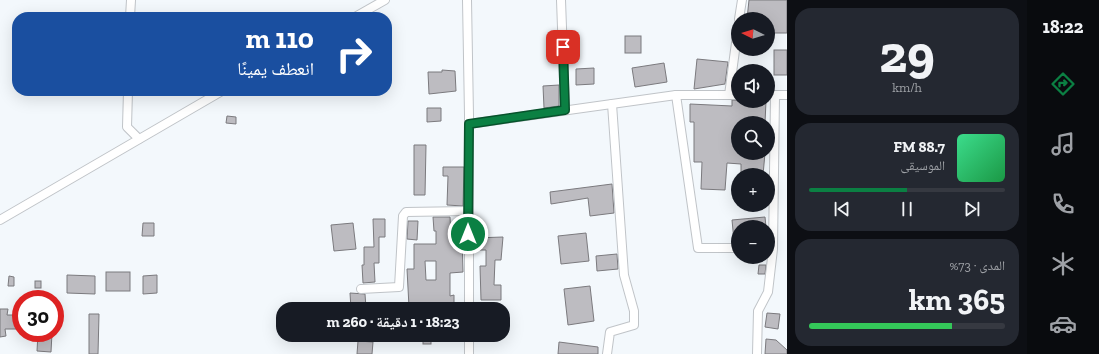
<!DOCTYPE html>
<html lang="ar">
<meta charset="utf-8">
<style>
:root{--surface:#171b24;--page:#242831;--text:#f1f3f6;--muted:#9ea1a6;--line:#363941;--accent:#0b8043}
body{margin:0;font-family:"Zilla Slab","Noto Naskh Arabic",serif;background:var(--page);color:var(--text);direction:rtl;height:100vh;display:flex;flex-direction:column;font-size:15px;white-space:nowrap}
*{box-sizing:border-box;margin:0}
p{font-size:13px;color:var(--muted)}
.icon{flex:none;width:22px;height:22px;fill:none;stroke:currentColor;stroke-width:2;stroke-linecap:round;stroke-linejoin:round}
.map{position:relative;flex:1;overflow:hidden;direction:ltr}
.panel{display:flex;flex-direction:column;gap:8px;padding:8px;background:#0d0f14;width:240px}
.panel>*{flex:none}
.banner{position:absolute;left:12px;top:12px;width:380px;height:84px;border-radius:16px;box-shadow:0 4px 16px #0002;direction:rtl;background:#1a4fa0;color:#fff;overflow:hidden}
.needle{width:26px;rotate:275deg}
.buttons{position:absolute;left:731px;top:12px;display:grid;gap:8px}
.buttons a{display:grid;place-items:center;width:44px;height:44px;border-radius:50%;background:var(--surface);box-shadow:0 4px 16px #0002;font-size:20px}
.speed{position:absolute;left:12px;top:290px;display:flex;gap:8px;font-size:20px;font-weight:700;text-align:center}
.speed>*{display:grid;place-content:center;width:52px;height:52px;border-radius:50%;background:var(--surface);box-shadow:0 4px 16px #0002;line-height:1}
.speed .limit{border:6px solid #d22;background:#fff;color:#111}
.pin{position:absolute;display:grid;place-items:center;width:34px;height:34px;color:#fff;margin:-17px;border-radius:8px;box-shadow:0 2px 6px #0006}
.me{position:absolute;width:44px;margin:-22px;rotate:0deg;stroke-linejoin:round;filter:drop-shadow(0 0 3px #0008)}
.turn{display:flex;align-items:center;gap:14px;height:84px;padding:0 12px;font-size:18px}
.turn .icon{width:52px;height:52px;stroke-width:2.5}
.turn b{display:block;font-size:28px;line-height:34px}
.big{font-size:30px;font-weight:700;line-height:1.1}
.panel .widget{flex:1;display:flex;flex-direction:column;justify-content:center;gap:6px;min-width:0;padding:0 14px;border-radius:16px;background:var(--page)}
.panel .dial{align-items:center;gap:0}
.dial b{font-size:52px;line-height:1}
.song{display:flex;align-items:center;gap:12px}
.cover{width:48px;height:48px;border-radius:6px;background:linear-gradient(135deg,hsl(150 70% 55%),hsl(140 70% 35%))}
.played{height:4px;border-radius:2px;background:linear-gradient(90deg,var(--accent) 50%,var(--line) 50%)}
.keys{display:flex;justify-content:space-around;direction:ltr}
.charge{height:6px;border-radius:3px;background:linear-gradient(90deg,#34c759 73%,var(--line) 0)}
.trip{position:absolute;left:276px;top:302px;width:234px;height:40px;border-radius:16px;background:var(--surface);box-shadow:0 4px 16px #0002;font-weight:700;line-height:40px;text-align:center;direction:rtl}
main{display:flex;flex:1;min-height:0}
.menu{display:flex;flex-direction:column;width:72px;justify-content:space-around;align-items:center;background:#090b0e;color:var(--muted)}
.menu .icon{width:28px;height:28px}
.menu .active{color:var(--accent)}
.menu b{font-size:18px;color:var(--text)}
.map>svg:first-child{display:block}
</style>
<main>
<nav class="menu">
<b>18:22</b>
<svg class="icon active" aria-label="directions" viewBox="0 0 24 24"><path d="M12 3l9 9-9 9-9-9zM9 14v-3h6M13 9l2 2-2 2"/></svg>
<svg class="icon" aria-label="music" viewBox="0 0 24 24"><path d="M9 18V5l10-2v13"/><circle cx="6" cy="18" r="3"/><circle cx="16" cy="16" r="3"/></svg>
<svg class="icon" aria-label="phone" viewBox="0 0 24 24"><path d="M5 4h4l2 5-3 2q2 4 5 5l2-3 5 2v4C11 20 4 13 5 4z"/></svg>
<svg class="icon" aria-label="climate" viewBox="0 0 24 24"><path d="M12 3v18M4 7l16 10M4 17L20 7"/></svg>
<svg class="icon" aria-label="car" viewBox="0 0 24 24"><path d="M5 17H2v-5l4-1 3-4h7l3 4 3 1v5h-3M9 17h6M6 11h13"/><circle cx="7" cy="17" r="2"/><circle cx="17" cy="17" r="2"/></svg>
</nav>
<section class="panel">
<div class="widget dial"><b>29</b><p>km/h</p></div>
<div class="widget">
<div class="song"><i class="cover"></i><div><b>88.7 FM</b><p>الموسيقى</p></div></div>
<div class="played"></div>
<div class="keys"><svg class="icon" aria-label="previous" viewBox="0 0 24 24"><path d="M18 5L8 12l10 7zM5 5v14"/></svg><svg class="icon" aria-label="pause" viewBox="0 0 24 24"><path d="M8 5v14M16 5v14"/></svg><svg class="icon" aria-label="next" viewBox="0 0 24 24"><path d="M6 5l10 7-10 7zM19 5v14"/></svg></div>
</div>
<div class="widget"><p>المدى · 73%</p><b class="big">365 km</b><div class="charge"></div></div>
</section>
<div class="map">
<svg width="787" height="354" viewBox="0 0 787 354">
<rect width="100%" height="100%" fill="#f3f8fc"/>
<!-- building -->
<g fill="#bdbcc1" stroke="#7b7a7e" fill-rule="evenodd">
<polygon points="749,0 787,0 787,33 768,33 768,19 747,19"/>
<rect x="625" y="36" width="16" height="17"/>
<rect x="774" y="50" width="13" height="25"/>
<polygon points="697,59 728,62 725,84 694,89"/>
<polygon points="664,63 667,82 635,87 632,68"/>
<polygon points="594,68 594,84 576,85 576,69"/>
<polygon points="442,70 455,71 456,91 429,94 428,72 442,72"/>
<polygon points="559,85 559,106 544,108 543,86"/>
<polygon points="732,100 766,101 765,123 738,123 738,153 765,153 763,175 741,175 741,164 727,163 725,190 701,189 702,162 694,162 694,122 690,122 690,104 732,106"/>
<polygon points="427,108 441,108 441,121 427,122"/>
<polygon points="227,116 236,117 236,124 226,123"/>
<polygon points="414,145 426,145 425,195 414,195"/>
<polygon points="443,167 464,167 463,206 447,205 448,176 443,176"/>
<polygon points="612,184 614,213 590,216 588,198 551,204 550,192"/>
<path d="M 433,217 L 450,217 L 451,235 L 462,235 L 463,272 L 450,273 L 450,296 L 454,295 L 454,308 L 439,308 L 439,306 L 409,307 L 407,269 L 414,269 L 414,244 L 436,244 L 436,231 L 434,231 ZM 425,261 L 436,261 L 436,280 L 426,280 Z"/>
<polygon points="765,217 766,227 738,227 738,241 734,241 732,220"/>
<polygon points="373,219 385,219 385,237 379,237 379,263 374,263 375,282 363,283 362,265 364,265 364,247 374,247"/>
<polygon points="408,221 418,221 417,240 407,239"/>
<polygon points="143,223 154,223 154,236 142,236"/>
<polygon points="353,223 356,249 334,251 331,225"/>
<polygon points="586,233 589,261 561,264 558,236"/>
<polygon points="503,237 501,260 495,260 494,285 501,285 501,300 481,300 480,266 486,266 486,250 474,250 474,238"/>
<polygon points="617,254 618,269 597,271 596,256"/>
<polygon points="759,265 766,265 765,274 758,274"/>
<rect x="106" y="272" width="24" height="19"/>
<polygon points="67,275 95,276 95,294 67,293"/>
<polygon points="157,275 157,293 143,294 143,276"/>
<polygon points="9,276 14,277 14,286 8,286"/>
<rect x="35" y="281" width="6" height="7"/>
<polygon points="590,286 594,321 568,325 564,289"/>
<polygon points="350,293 365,294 366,308 351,309"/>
<polygon points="0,309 8,309 7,315 21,315 21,329 5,329 6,336 0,337"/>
<polygon points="767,313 780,314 778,329 765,327"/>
<polygon points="89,314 99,314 98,354 89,354"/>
<polygon points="38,333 52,333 51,352 37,351"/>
<rect x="423" y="335" width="8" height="9"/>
<polygon points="766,339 776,340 787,350 787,354 765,354"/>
<polygon points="358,341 373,342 372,354 357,354"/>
<polygon points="559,342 598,347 598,354 558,354"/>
</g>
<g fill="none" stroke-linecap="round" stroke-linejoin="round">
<!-- minor casing -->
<g stroke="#c0c4c8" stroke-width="10">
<g id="minor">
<polyline points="467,0 469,115 469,309"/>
<polyline points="561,0 565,110"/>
<polyline points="130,17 131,0"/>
<polyline points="355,17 385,0"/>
<polyline points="739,19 742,0"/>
<polyline points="128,91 127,127 139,139"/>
<polyline points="676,95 698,248 738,248"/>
<polyline points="729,95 738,28"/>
<polyline points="768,95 787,95"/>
<polyline points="469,124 676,95 738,95"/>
<polyline points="0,220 222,91"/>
<polyline points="361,289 399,287 403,216 406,212 468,211"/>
<polyline points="469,335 469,354"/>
<polyline points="607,354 610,332 634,325 634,311 624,275 612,104"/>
<polyline points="757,354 758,311 768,292 773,249 775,95"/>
</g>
</g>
<!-- minor -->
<use href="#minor" stroke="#fff" stroke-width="8"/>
</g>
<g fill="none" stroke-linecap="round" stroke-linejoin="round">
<!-- route casing -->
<g stroke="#07532c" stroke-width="10">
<polyline id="route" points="468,234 469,124 565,110 563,47"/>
</g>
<!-- route -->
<use href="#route" stroke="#0b8043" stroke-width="7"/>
</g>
</svg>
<div class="buttons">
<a><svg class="needle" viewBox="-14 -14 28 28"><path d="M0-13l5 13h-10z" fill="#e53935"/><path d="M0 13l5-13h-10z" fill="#9ea1a6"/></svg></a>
<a><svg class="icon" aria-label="sound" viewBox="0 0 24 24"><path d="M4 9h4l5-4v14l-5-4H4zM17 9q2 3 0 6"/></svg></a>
<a><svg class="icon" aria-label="search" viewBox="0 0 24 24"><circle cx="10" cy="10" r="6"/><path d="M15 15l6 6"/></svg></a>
<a>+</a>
<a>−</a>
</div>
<div class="speed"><div class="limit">30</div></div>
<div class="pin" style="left:563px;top:47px;background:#d93025"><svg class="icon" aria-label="arrive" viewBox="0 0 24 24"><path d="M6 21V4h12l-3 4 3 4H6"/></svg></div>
<svg class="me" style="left:468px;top:234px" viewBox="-20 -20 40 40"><circle r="17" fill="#0b8043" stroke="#fff" stroke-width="3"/><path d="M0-11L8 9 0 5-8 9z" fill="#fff"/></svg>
<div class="trip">18:23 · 1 دقيقة · 260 m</div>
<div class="banner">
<div class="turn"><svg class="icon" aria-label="right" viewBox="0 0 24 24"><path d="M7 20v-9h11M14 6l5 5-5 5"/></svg><div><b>110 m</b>انعطف يمينًا</div></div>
</div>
</div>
</main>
